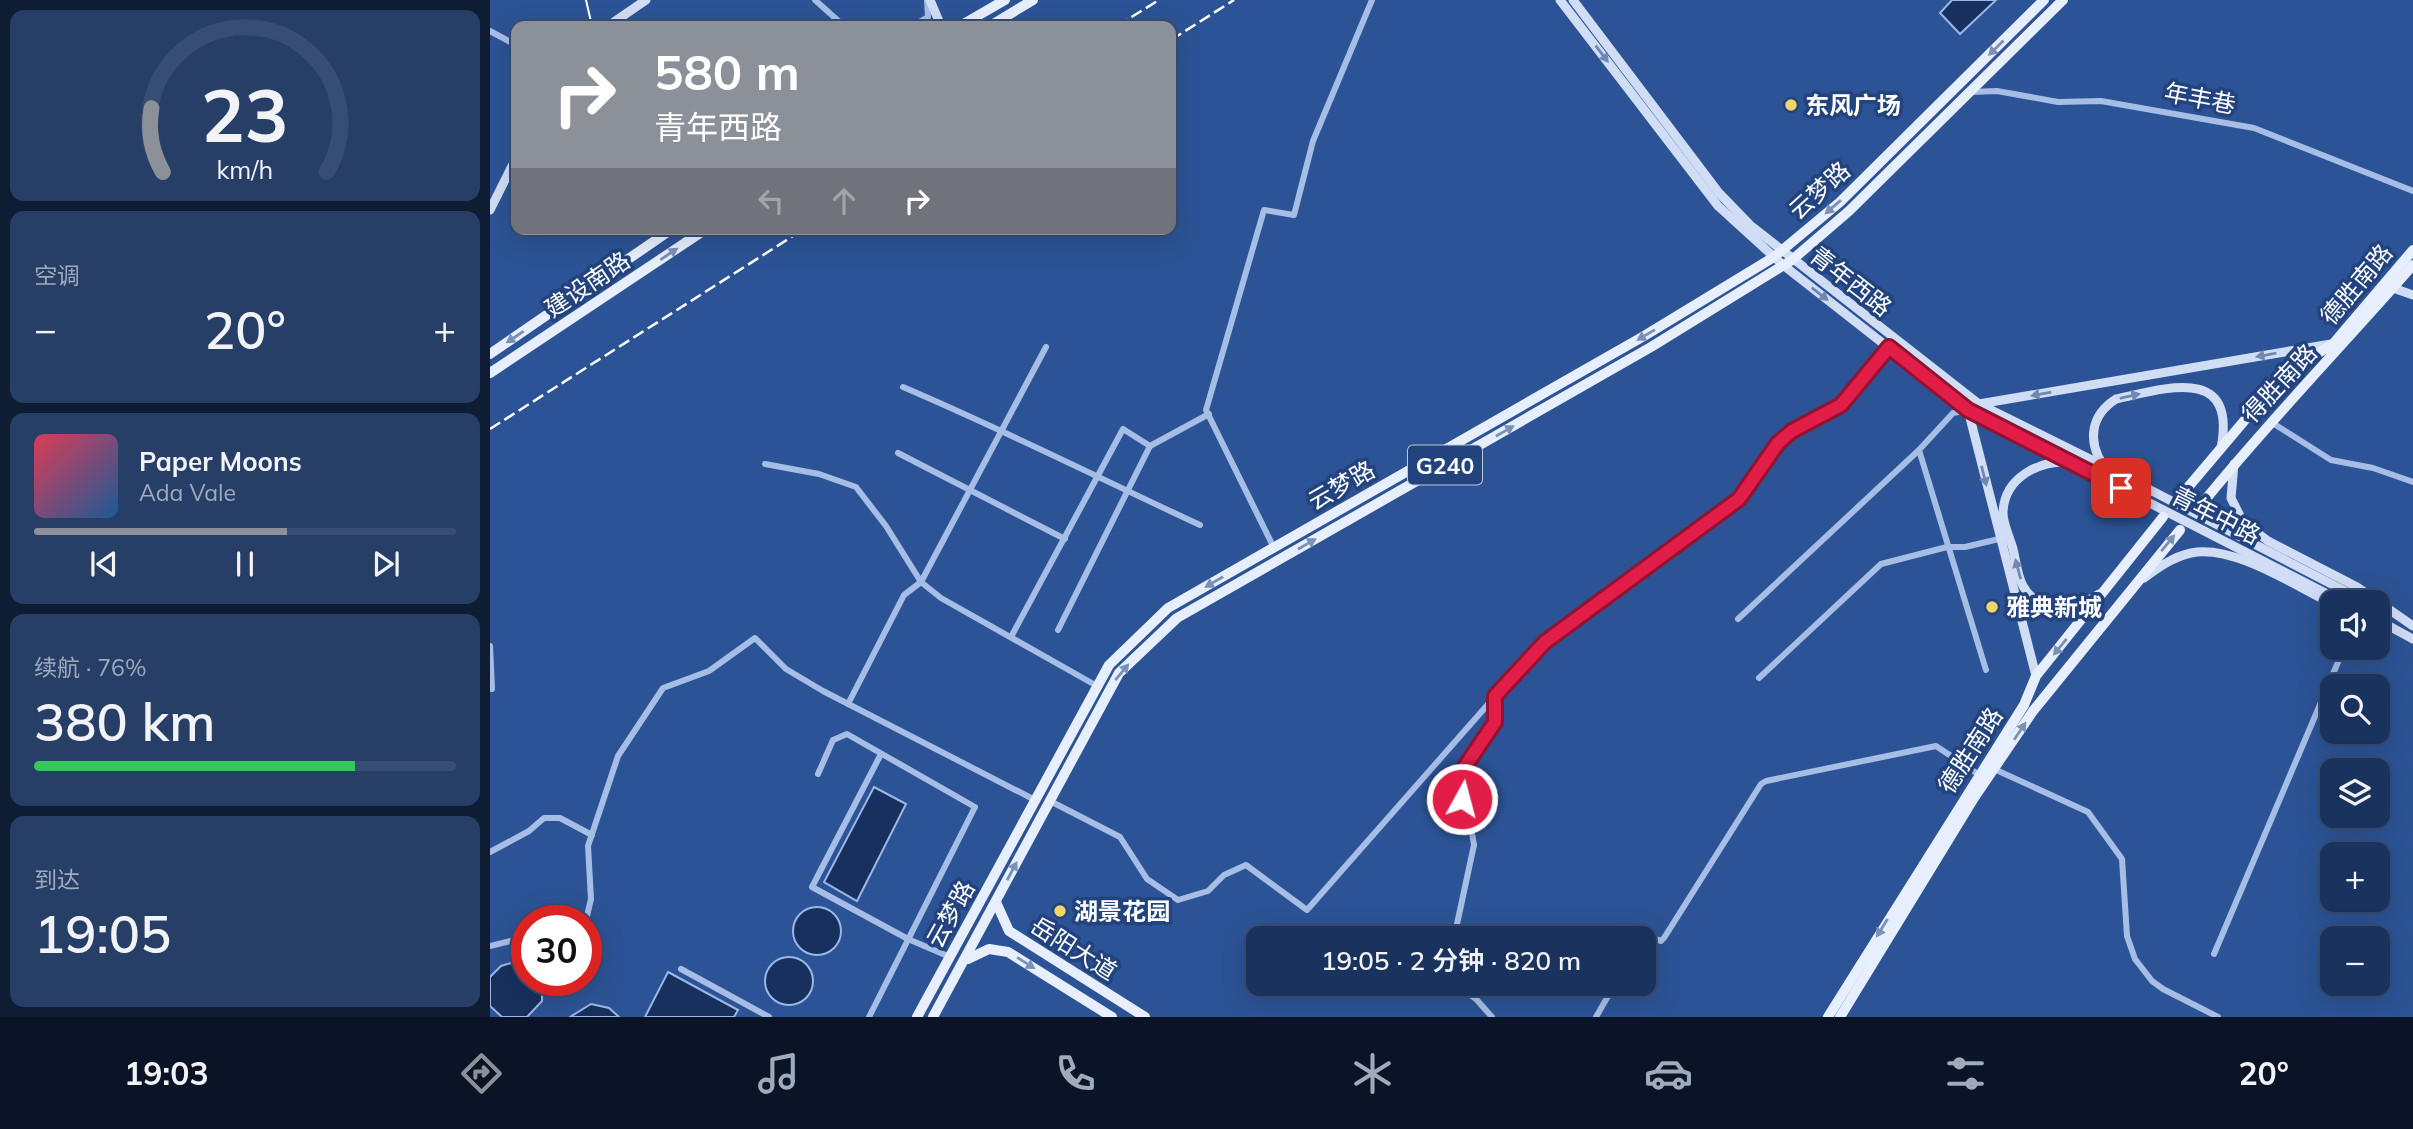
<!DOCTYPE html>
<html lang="zh">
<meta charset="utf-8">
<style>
:root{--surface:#1a325e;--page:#273e67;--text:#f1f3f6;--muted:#9faabc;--line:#384d73;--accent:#8c9099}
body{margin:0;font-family:Mulish,"Noto Sans SC",sans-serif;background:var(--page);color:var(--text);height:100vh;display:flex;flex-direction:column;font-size:26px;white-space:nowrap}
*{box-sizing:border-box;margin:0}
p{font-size:23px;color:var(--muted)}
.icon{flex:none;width:38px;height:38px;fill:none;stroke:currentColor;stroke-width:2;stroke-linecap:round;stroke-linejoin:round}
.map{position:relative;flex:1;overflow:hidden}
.details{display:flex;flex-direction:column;gap:10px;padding:10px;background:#0e1c34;width:490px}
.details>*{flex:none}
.guide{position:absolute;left:21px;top:21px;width:665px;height:214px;border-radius:14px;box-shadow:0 7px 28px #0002,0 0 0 2px var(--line);background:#8c9099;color:#fff;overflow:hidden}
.buttons{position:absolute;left:1830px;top:590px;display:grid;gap:14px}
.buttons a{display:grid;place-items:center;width:70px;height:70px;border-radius:14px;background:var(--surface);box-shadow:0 7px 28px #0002,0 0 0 2px var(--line);font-size:35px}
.speed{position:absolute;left:21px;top:905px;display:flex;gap:14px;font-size:35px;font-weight:700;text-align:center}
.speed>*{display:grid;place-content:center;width:91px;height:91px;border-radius:50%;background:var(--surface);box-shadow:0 7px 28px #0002,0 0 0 2px var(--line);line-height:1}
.speed .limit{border:10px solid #d22;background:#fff;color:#111}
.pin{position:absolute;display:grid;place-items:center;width:60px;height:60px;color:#fff;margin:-30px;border-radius:14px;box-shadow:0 4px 10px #0006}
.me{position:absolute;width:77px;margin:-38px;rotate:7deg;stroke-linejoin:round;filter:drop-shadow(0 0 5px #0008)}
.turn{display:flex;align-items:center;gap:24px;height:147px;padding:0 28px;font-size:32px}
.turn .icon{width:91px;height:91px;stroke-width:2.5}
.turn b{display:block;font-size:49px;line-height:60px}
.lanes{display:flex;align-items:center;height:66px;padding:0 28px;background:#0003;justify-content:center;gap:35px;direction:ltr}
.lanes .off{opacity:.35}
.big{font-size:52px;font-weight:600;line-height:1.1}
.details .card{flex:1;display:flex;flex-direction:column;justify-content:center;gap:10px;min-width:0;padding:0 24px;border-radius:14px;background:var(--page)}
.details .dial{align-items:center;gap:0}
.dial svg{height:182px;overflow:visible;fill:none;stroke:var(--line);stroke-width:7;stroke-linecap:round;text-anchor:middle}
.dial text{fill:var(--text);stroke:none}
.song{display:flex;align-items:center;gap:21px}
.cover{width:84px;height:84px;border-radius:10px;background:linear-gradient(135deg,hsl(350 70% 55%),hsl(210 70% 35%))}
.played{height:7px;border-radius:4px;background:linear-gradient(90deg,var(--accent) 60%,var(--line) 60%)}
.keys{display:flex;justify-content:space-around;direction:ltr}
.heat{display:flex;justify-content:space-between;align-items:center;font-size:38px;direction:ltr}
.charge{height:10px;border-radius:5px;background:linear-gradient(90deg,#34c759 76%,var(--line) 0)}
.trip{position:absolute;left:756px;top:926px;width:410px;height:70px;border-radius:14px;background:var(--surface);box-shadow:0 7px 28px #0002,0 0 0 2px var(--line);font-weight:600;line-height:70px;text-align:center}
.menu{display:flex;height:112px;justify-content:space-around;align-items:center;background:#0a1426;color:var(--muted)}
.menu .icon{width:49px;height:49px}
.menu .active{color:var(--accent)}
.menu b{font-size:32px;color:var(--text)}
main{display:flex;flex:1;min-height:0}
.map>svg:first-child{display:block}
</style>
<main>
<section class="details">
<div class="card dial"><svg viewBox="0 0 100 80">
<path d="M14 69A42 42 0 1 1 86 69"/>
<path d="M14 69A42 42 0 0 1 9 41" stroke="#8c9099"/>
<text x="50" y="56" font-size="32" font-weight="700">23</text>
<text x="50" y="72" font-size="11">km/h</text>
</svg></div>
<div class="card"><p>空调</p>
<div class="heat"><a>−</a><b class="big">20°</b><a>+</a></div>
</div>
<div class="card">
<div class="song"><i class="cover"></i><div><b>Paper Moons</b><p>Ada Vale</p></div></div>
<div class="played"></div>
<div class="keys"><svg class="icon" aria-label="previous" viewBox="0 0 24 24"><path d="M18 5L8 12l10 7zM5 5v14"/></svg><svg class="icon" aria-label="pause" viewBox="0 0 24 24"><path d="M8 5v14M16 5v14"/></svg><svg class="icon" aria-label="next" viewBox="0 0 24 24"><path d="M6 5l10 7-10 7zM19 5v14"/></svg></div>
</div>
<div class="card"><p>续航 · 76%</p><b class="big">380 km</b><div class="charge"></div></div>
<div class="card"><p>到达</p><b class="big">19:05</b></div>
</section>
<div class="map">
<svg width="1923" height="1017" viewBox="0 0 1923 1017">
<rect width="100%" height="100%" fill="#22437d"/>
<!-- green -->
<path fill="#2c5395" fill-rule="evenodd" d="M 0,0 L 1923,0 L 1923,1017 L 0,1017 ZM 26,26 L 681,26 L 681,229 L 26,229 ZM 1843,602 L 1888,602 L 1888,648 L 1843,648 ZM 1843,686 L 1888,686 L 1888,732 L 1843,732 ZM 1843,770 L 1888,770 L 1888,816 L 1843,816 ZM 1843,854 L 1888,854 L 1888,900 L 1843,900 ZM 37,920 L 96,920 L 96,980 L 37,980 ZM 768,938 L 1153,938 L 1153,984 L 768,984 ZM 1843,938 L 1888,938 L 1888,984 L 1843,984 Z"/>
<!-- water -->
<g fill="#17305d" stroke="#9ab8e7" stroke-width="2">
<polygon points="1462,0 1506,0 1470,34 1450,13"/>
<polygon points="384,787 416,804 367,901 334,882"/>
<circle cx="327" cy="931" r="24"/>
<circle cx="299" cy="981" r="24"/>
<polygon points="21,963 37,966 37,980 52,982 52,1001 37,1017 12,1017 0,1006 0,977 11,966"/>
<polygon points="178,972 248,1010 244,1017 155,1017"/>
<polygon points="101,1004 119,1008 129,1017 80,1017"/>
</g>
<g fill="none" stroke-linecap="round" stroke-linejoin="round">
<!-- primary-tunnel -->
<polyline stroke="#435f90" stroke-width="10" stroke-dasharray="10 5" stroke-linecap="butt" points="1692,527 1715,500"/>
<!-- street -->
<g stroke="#a6bee6" stroke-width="6">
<polyline points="325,0 354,26"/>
<polyline points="422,26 438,17 437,0"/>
<polyline points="0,31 26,45"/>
<polyline points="1480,92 1507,91 1568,102 1611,101 1764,128 1923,191"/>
<path d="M 413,387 C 514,430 611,479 710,525"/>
<polyline points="1781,422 1841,460 1883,468 1923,482"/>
<polyline points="1429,450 1496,670"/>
<polyline points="408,453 575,539"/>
<polyline points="275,464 329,474 366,487 396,526 431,582 451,598 607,686"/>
<polyline points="784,548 716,410 774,210 804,215 823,141 882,0"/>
<polyline points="1248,619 1429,450 1463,413 1478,410"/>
<polyline points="568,630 660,446"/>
<polyline points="521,637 633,429 660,446 719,414"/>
<polyline points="0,646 2,689"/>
<polyline points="1269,678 1391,564 1457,547 1475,547 1509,539"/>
<polyline points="358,704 414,595 431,582 556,347"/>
<polyline points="391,754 322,887 418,939 460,957"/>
<polyline points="1504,769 1598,812 1632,859 1637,936 1645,959 1662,981 1673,989 1728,1017"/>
<polyline points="328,774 343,740 357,734 485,807 379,1017"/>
<polyline points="560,801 630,837 657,879 688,900 718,891 734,875 756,865 817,910 1044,652 1249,499 1288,443 1302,431 1351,405 1399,347"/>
<polyline points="0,852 39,831 54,818 70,818 102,835"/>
<polyline points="96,920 101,899 98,846 128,756 173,688 219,671 265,638 296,669 333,691 545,800"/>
<polyline points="964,938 984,845 981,827 973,809 974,776 976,765 1005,722 1005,696"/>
<polyline points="1152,938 1156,935 1171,941 1174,938 1271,784 1276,781 1446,746 1488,774"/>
<polyline points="0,946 37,937"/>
<polyline points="1724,954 1854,648"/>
<polyline points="191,969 279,1017"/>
<polyline points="965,984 986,999 1002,1017"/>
<polyline points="1106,1017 1125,984"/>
</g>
<!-- secondary -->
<g stroke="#d0ddf5" stroke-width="9">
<polyline points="440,0 451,26"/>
<polyline points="1070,0 1228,206 1293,265 1478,410 1853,602"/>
<polyline points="1083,0 1229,193 1260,225 1489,404 1614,466"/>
<polyline points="118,26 156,0"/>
<polyline points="0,210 26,158"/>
<polyline points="1903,288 1923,295"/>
<polyline points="1489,404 1841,344"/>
<polyline points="1478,410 1546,676"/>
<path d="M 1578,462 C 1549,461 1514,477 1513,513 C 1513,524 1520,538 1523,549 C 1526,561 1527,575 1533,586 C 1549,615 1586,610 1609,594"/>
<polyline points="1744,464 1741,498 1753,522 1778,541 1867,587 1923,626"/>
<path d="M 1613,465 C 1597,440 1601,415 1626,399 C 1676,388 1747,365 1731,448"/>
<path d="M 1654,578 C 1669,567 1683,557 1701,553 C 1743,544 1805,586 1843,604"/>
<polyline points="1888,620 1923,639"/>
</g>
<!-- primary -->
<g stroke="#e7eefd" stroke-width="10">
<polyline points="470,26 515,0"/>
<polyline points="500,26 543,0"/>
<polyline points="0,354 182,229"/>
<polyline points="0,373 216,229"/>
<polyline points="1694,492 1793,375 1843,344 1923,250"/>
<path d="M 1715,500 C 1781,419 1854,344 1923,265"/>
<polyline points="506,902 519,931 655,1017"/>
<polyline points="478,959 499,949 518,952 622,1017"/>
<polyline points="427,1017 619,665 678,608 1154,336 1284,257 1350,202 1554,0"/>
<polyline points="443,1017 629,673 687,618 1161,347 1302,260 1359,211 1573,0"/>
<polyline points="1338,1017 1534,705 1546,676 1673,517"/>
<polyline points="1350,1017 1484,798 1543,711 1690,530"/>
</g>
<!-- tram -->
<polyline stroke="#fff" stroke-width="2" points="96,0 102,26"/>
<!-- rail -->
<g stroke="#fff" stroke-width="2.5" stroke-dasharray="12 5" stroke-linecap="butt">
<polyline points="627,26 669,0"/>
<polyline points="681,40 744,0"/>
<polyline points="0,429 314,229"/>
</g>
<!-- secondary-bridge -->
<polyline stroke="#d0ddf5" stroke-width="9" points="1614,466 1876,602"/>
</g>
<!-- one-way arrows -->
<defs><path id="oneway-solid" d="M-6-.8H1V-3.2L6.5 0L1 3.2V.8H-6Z" transform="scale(1.75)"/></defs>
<g fill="#7b90b7">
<use href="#oneway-solid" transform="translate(1506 48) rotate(135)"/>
<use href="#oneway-solid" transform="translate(1343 207) rotate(139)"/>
<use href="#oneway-solid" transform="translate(179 254) rotate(-34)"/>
<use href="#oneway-solid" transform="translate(1156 335) rotate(149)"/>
<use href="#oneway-solid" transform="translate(25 337) rotate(146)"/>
<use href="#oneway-solid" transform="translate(1015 431) rotate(-30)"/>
<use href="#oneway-solid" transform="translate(1678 543) rotate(-50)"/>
<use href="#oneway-solid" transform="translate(817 544) rotate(-30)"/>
<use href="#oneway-solid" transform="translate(724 582) rotate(150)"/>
<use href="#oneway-solid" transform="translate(1570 647) rotate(129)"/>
<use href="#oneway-solid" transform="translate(632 672) rotate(-50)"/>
<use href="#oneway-solid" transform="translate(1530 731) rotate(-56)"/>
<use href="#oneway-solid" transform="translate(522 871) rotate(-62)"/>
<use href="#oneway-solid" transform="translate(1392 928) rotate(122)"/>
<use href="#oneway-solid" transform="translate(536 963) rotate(32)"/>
</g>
<g fill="#7088b3">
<use href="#oneway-solid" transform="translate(1112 54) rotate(53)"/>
<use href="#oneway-solid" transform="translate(1330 294) rotate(38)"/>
<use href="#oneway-solid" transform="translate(1776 355) rotate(170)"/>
<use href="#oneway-solid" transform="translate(1551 394) rotate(170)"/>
<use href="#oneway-solid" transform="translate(1640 396) rotate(-13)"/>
<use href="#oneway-solid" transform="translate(1494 476) rotate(76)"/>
<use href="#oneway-solid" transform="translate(1528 569) rotate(-105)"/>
</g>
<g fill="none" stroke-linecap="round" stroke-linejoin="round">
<!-- route casing -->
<g stroke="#92132f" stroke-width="18">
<polyline id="route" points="972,799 976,765 1005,722 1005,696 1055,642 1249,499 1288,443 1302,431 1351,405 1399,347 1478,410 1631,488"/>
</g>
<!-- route -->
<use href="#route" stroke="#e11d48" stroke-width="12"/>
</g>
<!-- markers -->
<g fill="#f2d468" stroke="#22437d" stroke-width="2.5">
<circle cx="1301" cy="105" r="7"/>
<circle cx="1502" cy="607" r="7"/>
<circle cx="570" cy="911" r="7"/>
</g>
<g text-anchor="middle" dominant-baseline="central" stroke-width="7" stroke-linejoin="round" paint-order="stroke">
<!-- shield labels -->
<rect fill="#22437d" stroke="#bdc7d8" stroke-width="2" x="918" y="445.5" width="74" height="39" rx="5"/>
<g font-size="23" font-weight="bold" fill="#fff">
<text x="955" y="465">G240</text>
</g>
<!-- street labels -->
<g font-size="24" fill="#fff" stroke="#22437d">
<text transform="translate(1710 98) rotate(11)">年丰巷</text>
<text transform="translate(1329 190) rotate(-42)">云梦路</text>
<text transform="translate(1361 281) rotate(38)">青年西路</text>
<text transform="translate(97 284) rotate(-34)">建设南路</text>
<text transform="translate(1866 284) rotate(-50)">德胜南路</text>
<text transform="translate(1789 383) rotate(-47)">得胜南路</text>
<text transform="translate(851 485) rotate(-30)">云梦路</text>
<text transform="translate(1726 515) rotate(27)">青年中路</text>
<text transform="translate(1480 750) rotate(-57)">德胜南路</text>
<text transform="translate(460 914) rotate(-61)">云梦路</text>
<text transform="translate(584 948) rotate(32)">岳阳大道</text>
</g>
<!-- poi labels -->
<g font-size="24" font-weight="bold" fill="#fff" stroke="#22437d" text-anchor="start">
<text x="1315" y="105">东风广场</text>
<text x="1516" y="607">雅典新城</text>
<text x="584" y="911">湖景花园</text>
</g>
</g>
</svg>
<div class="buttons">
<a><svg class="icon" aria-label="sound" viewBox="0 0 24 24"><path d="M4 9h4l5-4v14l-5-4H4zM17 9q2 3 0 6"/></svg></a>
<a><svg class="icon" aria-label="search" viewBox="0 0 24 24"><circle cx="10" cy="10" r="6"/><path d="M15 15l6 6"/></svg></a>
<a><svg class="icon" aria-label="layers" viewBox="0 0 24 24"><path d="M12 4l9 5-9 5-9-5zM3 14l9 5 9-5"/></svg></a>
<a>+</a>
<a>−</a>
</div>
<div class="speed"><div class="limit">30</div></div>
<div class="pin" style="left:1631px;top:488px;background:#d93025"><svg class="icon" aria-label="arrive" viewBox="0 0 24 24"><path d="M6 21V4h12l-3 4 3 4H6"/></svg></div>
<svg class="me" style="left:972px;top:799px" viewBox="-20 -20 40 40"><circle r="17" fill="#e11d48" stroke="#fff" stroke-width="3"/><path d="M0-11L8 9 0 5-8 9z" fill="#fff"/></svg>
<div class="trip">19:05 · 2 分钟 · 820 m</div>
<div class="guide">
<div class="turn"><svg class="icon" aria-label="right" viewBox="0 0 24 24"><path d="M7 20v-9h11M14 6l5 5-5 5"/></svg><div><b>580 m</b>青年西路</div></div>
<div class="lanes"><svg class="icon off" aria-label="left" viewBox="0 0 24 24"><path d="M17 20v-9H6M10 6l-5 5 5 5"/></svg><svg class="icon off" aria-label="ahead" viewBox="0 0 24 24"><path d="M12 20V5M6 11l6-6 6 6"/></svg><svg class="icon" aria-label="right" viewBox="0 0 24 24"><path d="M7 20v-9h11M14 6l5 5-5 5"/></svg></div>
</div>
</div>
</main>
<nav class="menu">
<b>19:03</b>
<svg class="icon active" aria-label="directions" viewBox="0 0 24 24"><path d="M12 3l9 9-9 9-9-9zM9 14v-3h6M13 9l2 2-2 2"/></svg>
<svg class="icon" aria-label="music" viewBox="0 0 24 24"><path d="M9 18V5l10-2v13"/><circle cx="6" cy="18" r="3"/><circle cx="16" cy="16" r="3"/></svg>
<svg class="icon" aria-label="phone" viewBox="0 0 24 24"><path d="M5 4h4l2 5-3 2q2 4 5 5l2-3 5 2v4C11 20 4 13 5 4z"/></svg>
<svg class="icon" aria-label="climate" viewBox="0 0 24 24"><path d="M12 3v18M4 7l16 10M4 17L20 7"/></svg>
<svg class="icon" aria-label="car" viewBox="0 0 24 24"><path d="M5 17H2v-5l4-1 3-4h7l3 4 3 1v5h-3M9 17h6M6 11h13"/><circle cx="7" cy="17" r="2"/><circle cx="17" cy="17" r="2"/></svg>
<svg class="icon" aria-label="filters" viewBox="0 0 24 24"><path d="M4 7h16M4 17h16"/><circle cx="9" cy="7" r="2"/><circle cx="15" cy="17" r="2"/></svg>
<b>20°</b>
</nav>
